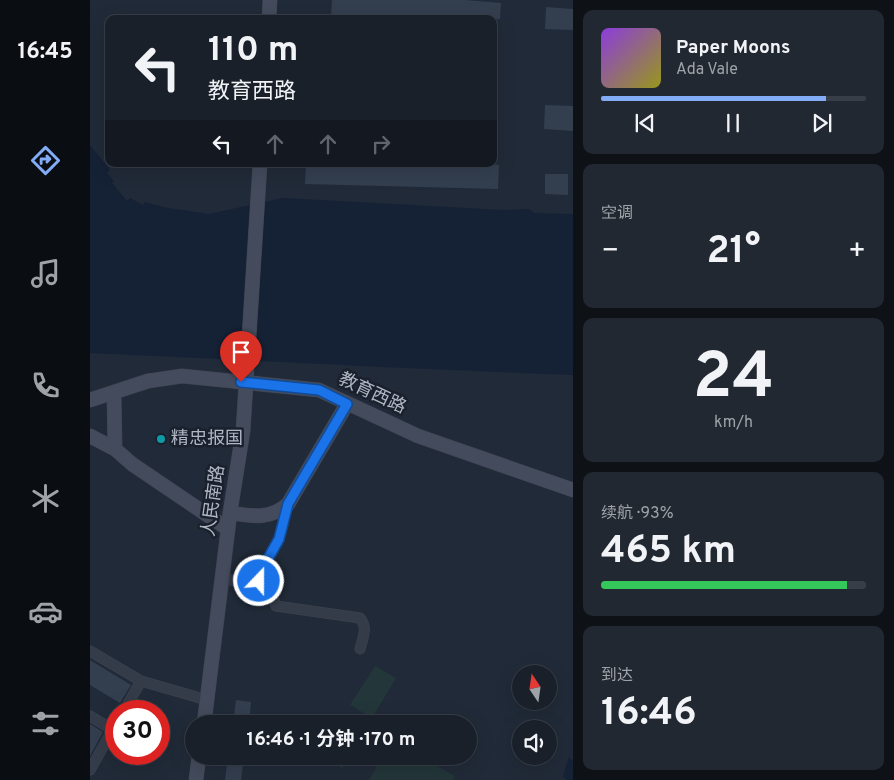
<!DOCTYPE html>
<html lang="zh">
<meta charset="utf-8">
<style>
:root{--surface:#19202a;--page:#222832;--text:#f1f3f6;--muted:#9fa3a8;--line:#373e47;--accent:#83acf6}
body{margin:0;font-family:Overpass,"Noto Sans SC",sans-serif;background:var(--page);color:var(--text);height:100vh;display:flex;flex-direction:column;font-size:19px;white-space:nowrap}
*{box-sizing:border-box;margin:0}
p{font-size:16px;color:var(--muted)}
.icon{flex:none;width:28px;height:28px;fill:none;stroke:currentColor;stroke-width:2;stroke-linecap:round;stroke-linejoin:round}
.map{position:relative;flex:1;overflow:hidden}
.drawer{display:flex;flex-direction:column;gap:10px;padding:10px;background:#0e1217;width:321px}
.drawer>*{flex:none}
.top-card{position:absolute;left:15px;top:15px;width:392px;height:152px;border-radius:10px;box-shadow:0 5px 20px #0002,0 0 0 1px var(--line);background:#19202a;color:var(--text);overflow:hidden}
.needle{width:32px;rotate:347deg}
.tools{position:absolute;left:422px;top:665px;display:grid;gap:10px}
.tools a{display:grid;place-items:center;width:45px;height:45px;border-radius:50%;background:var(--surface);box-shadow:0 5px 20px #0002,0 0 0 1px var(--line);font-size:25px}
.speed{position:absolute;left:15px;top:700px;display:flex;gap:10px;font-size:25px;font-weight:700;text-align:center}
.speed>*{display:grid;place-content:center;width:65px;height:65px;border-radius:50%;background:var(--surface);box-shadow:0 5px 20px #0002,0 0 0 1px var(--line);line-height:1}
.speed .limit{border:8px solid #d22;background:#fff;color:#111}
.pin{position:absolute;display:grid;place-items:center;width:42px;height:42px;color:#fff;margin:-51px -21px;border-radius:50% 50% 50% 0;rotate:-45deg;box-shadow:0 0 5px #0007}
.pin .icon{rotate:45deg}
.me{position:absolute;width:55px;margin:-28px;rotate:22deg;stroke-linejoin:round;filter:drop-shadow(0 0 4px #0008)}
.turn{display:flex;align-items:center;gap:18px;height:105px;padding:0 20px;font-size:22px}
.turn .icon{width:65px;height:65px;stroke-width:2.5}
.turn b{display:block;font-size:35px;line-height:42px}
.lanes{display:flex;align-items:center;height:48px;padding:0 20px;background:#0003;justify-content:center;gap:25px;direction:ltr}
.lanes .off{opacity:.35}
.big{font-size:38px;font-weight:700;line-height:1.1}
.drawer .tile{flex:1;display:flex;flex-direction:column;justify-content:center;gap:8px;min-width:0;padding:0 18px;border-radius:10px;background:var(--page)}
.drawer .dial{align-items:center;gap:0}
.dial b{font-size:65px;line-height:1}
.song{display:flex;align-items:center;gap:15px}
.cover{width:60px;height:60px;border-radius:8px;background:linear-gradient(135deg,hsl(270 70% 55%),hsl(60 70% 35%))}
.played{height:5px;border-radius:2px;background:linear-gradient(90deg,var(--accent) 85%,var(--line) 85%)}
.keys{display:flex;justify-content:space-around;direction:ltr}
.heat{display:flex;justify-content:space-between;align-items:center;font-size:28px;direction:ltr}
.charge{height:8px;border-radius:4px;background:linear-gradient(90deg,#34c759 93%,var(--line) 0)}
.trip{position:absolute;left:95px;top:715px;width:292px;height:50px;border-radius:25px;background:var(--surface);box-shadow:0 5px 20px #0002,0 0 0 1px var(--line);font-weight:700;line-height:50px;text-align:center}
main{display:flex;flex:1;min-height:0}
.tabs{display:flex;flex-direction:column;width:90px;justify-content:space-around;align-items:center;background:#0a0d11;color:var(--muted)}
.tabs .icon{width:35px;height:35px}
.tabs .selected{color:var(--accent)}
.tabs b{font-size:22px;color:var(--text)}
.map>svg:first-child{display:block}
</style>
<main>
<nav class="tabs">
<b>16:45</b>
<svg class="icon selected" aria-label="directions" viewBox="0 0 24 24"><path d="M12 3l9 9-9 9-9-9zM9 14v-3h6M13 9l2 2-2 2"/></svg>
<svg class="icon" aria-label="music" viewBox="0 0 24 24"><path d="M9 18V5l10-2v13"/><circle cx="6" cy="18" r="3"/><circle cx="16" cy="16" r="3"/></svg>
<svg class="icon" aria-label="phone" viewBox="0 0 24 24"><path d="M5 4h4l2 5-3 2q2 4 5 5l2-3 5 2v4C11 20 4 13 5 4z"/></svg>
<svg class="icon" aria-label="climate" viewBox="0 0 24 24"><path d="M12 3v18M4 7l16 10M4 17L20 7"/></svg>
<svg class="icon" aria-label="car" viewBox="0 0 24 24"><path d="M5 17H2v-5l4-1 3-4h7l3 4 3 1v5h-3M9 17h6M6 11h13"/><circle cx="7" cy="17" r="2"/><circle cx="17" cy="17" r="2"/></svg>
<svg class="icon" aria-label="filters" viewBox="0 0 24 24"><path d="M4 7h16M4 17h16"/><circle cx="9" cy="7" r="2"/><circle cx="15" cy="17" r="2"/></svg>
</nav>
<div class="map">
<svg width="483" height="780" viewBox="0 0 483 780">
<rect width="100%" height="100%" fill="#212a38"/>
<!-- green -->
<g fill="#233639">
<polygon points="285,666 306,678 282,718 260,705"/>
<polygon points="233,756 260,756 252,768"/>
<polygon points="293,756 329,756 365,776 363,780 279,780"/>
</g>
<!-- water -->
<g fill="#152135">
<path d="M 0,145 L 20,170 L 17,173 L 24,181 L 22,183 L 37,201 L 40,198 L 53,205 L 55,202 L 78,208 L 119,214 L 193,198 L 414,210 L 439,209 L 444,213 L 483,214 L 483,375 C 322,369 161,360 0,353 Z"/>
<polygon points="479,757 483,761 483,780 477,780 473,777"/>
</g>
<!-- building -->
<g fill="#333e4f">
<polygon points="242,0 375,0 411,3 410,19 288,19 241,15"/>
<polygon points="456,7 483,9 483,30 455,29"/>
<polygon points="455,105 483,106 483,131 454,129"/>
<polygon points="216,164 409,165 408,189 215,184"/>
<polygon points="455,174 478,174 478,195 455,194"/>
<polygon points="0,660 41,685 30,703 0,685"/>
<polygon points="146,700 161,702 159,724 143,724"/>
<polygon points="0,724 13,732 0,756"/>
<polygon points="138,756 154,756 151,780 135,780"/>
</g>
<g fill="none" stroke-linecap="round" stroke-linejoin="round">
<!-- street casing -->
<g stroke="#3e4552" stroke-width="11">
<g id="street">
<polyline points="133,579 157,582"/>
<path d="M 166,580 C 181,585 181,591 186,606 L 270,618 C 278,628 273,637 270,649"/>
<polyline points="167,580 189,539 198,504"/>
<polyline points="0,651 51,681 117,700"/>
<polyline points="34,711 51,681"/>
<polyline points="0,716 23,730"/>
<polyline points="0,770 26,724"/>
</g>
</g>
<!-- secondary casing -->
<g stroke="#3e4552" stroke-width="15">
<g id="secondary">
<polyline points="179,19 180,0"/>
<polyline points="24,393 25,449 42,464 138,529"/>
<polyline points="0,400 58,381 92,376 229,390 328,436 483,490"/>
<polyline points="0,436 25,449"/>
<path d="M 140,513 C 162,516 180,520 198,504 L 257,404"/>
<polyline points="114,724 140,513 153,431"/>
<polyline points="106,780 109,756"/>
</g>
</g>
<!-- street -->
<use href="#street" stroke="#353c49" stroke-width="10"/>
<!-- secondary -->
<use href="#secondary" stroke="#434b5c" stroke-width="14"/>
<!-- secondary-bridge casing -->
<g stroke="#3e4552" stroke-width="15" stroke-linecap="butt">
<polyline id="secondary-bridge" points="153,431 170,164"/>
</g>
<!-- secondary-bridge -->
<use href="#secondary-bridge" stroke="#434b5c" stroke-width="14"/>
</g>
<g fill="none" stroke-linecap="round" stroke-linejoin="round">
<!-- route casing -->
<g stroke="#114b97" stroke-width="12">
<polyline id="route" points="151,382 229,390 257,404 198,504 189,539 166,580 169,581"/>
</g>
<!-- route -->
<use href="#route" stroke="#1a73e8" stroke-width="9"/>
</g>
<!-- markers -->
<circle fill="#0f9aa8" stroke="#1a212d" stroke-width="2" cx="71" cy="439" r="5"/>
<g text-anchor="middle" dominant-baseline="central" stroke-width="5" stroke-linejoin="round" paint-order="stroke">
<!-- street labels -->
<g font-size="18" fill="#afb7c5" stroke="#1a212d">
<text transform="translate(282 394) rotate(25)">教育西路</text>
<text transform="translate(124 501) rotate(-82)">人民南路</text>
</g>
<!-- poi labels -->
<g font-size="18" fill="#afb7c5" stroke="#1a212d" text-anchor="start">
<text x="81" y="439">精忠报国</text>
</g>
</g>
</svg>
<div class="tools">
<a><svg class="needle" viewBox="-14 -14 28 28"><path d="M0-13l5 13h-10z" fill="#e53935"/><path d="M0 13l5-13h-10z" fill="#9fa3a8"/></svg></a>
<a><svg class="icon" aria-label="sound" viewBox="0 0 24 24"><path d="M4 9h4l5-4v14l-5-4H4zM17 9q2 3 0 6"/></svg></a>
</div>
<div class="speed"><div class="limit">30</div></div>
<div class="pin" style="left:151px;top:382px;background:#d93025"><svg class="icon" aria-label="arrive" viewBox="0 0 24 24"><path d="M6 21V4h12l-3 4 3 4H6"/></svg></div>
<svg class="me" style="left:169px;top:581px" viewBox="-20 -20 40 40"><circle r="17" fill="#1a73e8" stroke="#fff" stroke-width="3"/><path d="M0-11L8 9 0 5-8 9z" fill="#fff"/></svg>
<div class="trip">16:46 · 1 分钟 · 170 m</div>
<div class="top-card">
<div class="turn"><svg class="icon" aria-label="left" viewBox="0 0 24 24"><path d="M17 20v-9H6M10 6l-5 5 5 5"/></svg><div><b>110 m</b>教育西路</div></div>
<div class="lanes"><svg class="icon" aria-label="left" viewBox="0 0 24 24"><path d="M17 20v-9H6M10 6l-5 5 5 5"/></svg><svg class="icon off" aria-label="ahead" viewBox="0 0 24 24"><path d="M12 20V5M6 11l6-6 6 6"/></svg><svg class="icon off" aria-label="ahead" viewBox="0 0 24 24"><path d="M12 20V5M6 11l6-6 6 6"/></svg><svg class="icon off" aria-label="right" viewBox="0 0 24 24"><path d="M7 20v-9h11M14 6l5 5-5 5"/></svg></div>
</div>
</div>
<section class="drawer">
<div class="tile">
<div class="song"><i class="cover"></i><div><b>Paper Moons</b><p>Ada Vale</p></div></div>
<div class="played"></div>
<div class="keys"><svg class="icon" aria-label="previous" viewBox="0 0 24 24"><path d="M18 5L8 12l10 7zM5 5v14"/></svg><svg class="icon" aria-label="pause" viewBox="0 0 24 24"><path d="M8 5v14M16 5v14"/></svg><svg class="icon" aria-label="next" viewBox="0 0 24 24"><path d="M6 5l10 7-10 7zM19 5v14"/></svg></div>
</div>
<div class="tile"><p>空调</p>
<div class="heat"><a>−</a><b class="big">21°</b><a>+</a></div>
</div>
<div class="tile dial"><b>24</b><p>km/h</p></div>
<div class="tile"><p>续航 · 93%</p><b class="big">465 km</b><div class="charge"></div></div>
<div class="tile"><p>到达</p><b class="big">16:46</b></div>
</section>
</main>
